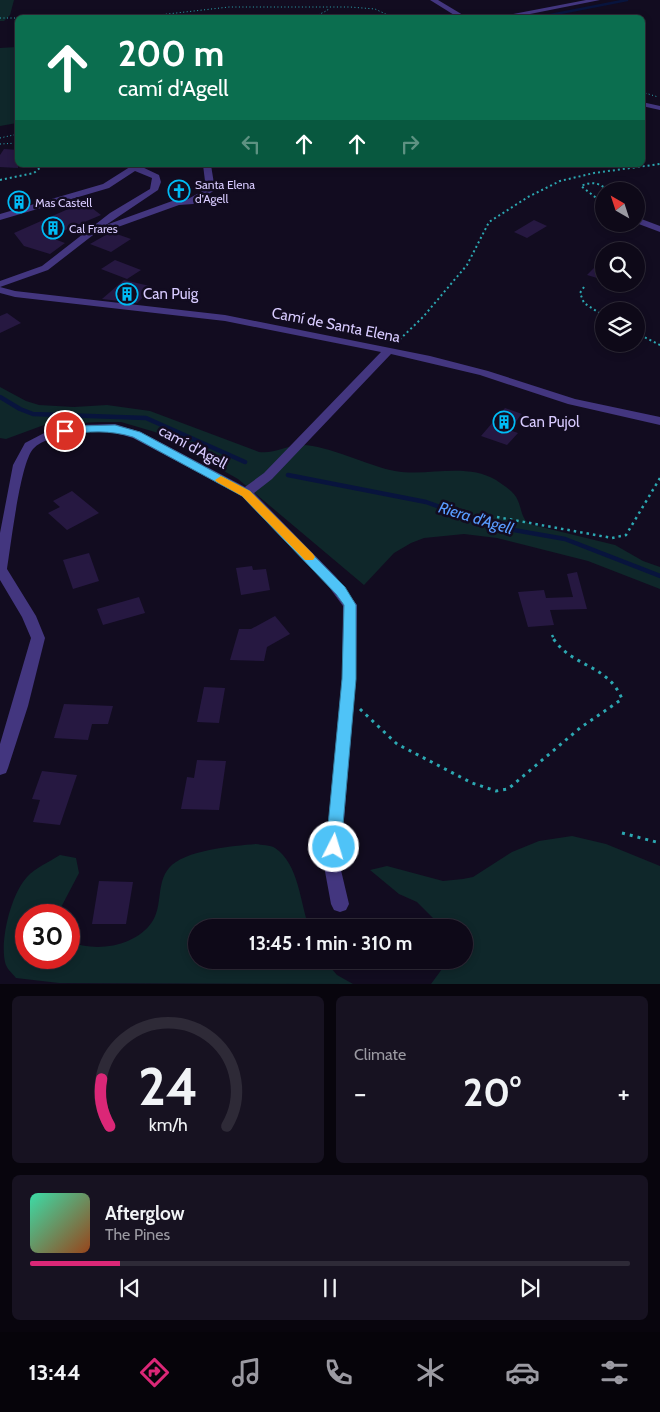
<!DOCTYPE html>
<meta charset="utf-8">
<style>
:root{--surface:#0e0918;--page:#171221;--text:#f1f3f6;--muted:#9b9aa2;--line:#2e2a37;--accent:#db2777}
body{margin:0;font-family:Cabin,sans-serif;background:var(--page);color:var(--text);height:100vh;display:flex;flex-direction:column;font-size:19px;white-space:nowrap}
*{box-sizing:border-box;margin:0}
p{font-size:16px;color:var(--muted)}
.icon{flex:none;width:28px;height:28px;fill:none;stroke:currentColor;stroke-width:2;stroke-linecap:round;stroke-linejoin:round}
.map{position:relative;height:984px;overflow:hidden}
.panel{display:flex;flex-direction:column;gap:12px;padding:12px;background:#08050d;flex:1}
.panel>*{flex:none}
.top-card{position:absolute;left:15px;top:15px;width:630px;height:152px;border-radius:8px;box-shadow:0 2px 8px #0003,0 0 0 1px var(--line);background:#0b6e4f;color:#fff;overflow:hidden}
.needle{width:32px;rotate:321deg}
.tools{position:absolute;left:595px;top:182px;display:grid;gap:10px}
.tools a{display:grid;place-items:center;width:50px;height:50px;border-radius:50%;background:var(--surface);box-shadow:0 2px 8px #0003,0 0 0 1px var(--line);font-size:25px}
.speed{position:absolute;left:15px;top:904px;display:flex;gap:10px;font-size:25px;font-weight:700;text-align:center}
.speed>*{display:grid;place-content:center;width:65px;height:65px;border-radius:50%;background:var(--surface);box-shadow:0 2px 8px #0003,0 0 0 1px var(--line);line-height:1}
.speed .limit{border:8px solid #d22;background:#fff;color:#111}
.pin{position:absolute;display:grid;place-items:center;width:42px;height:42px;color:#fff;margin:-21px;border:2px solid #fff;border-radius:50%;box-shadow:0 1px 5px #0007}
.me{position:absolute;width:55px;margin:-28px;rotate:5deg;stroke-linejoin:round;filter:drop-shadow(0 0 4px #0008)}
.turn{display:flex;align-items:center;gap:18px;height:105px;padding:0 20px;font-size:22px}
.turn .icon{width:65px;height:65px;stroke-width:2.5}
.turn b{display:block;font-size:35px;line-height:42px}
.lanes{display:flex;align-items:center;height:48px;padding:0 20px;background:#0003;justify-content:center;gap:25px;direction:ltr}
.lanes .off{opacity:.35}
.big{font-size:38px;font-weight:700;line-height:1.1}
.panel .widget{flex:1;display:flex;flex-direction:column;justify-content:center;gap:8px;min-width:0;padding:0 18px;border-radius:8px;background:var(--page)}
.panel .dial{align-items:center;gap:0}
.dial svg{height:130px;overflow:visible;fill:none;stroke:var(--line);stroke-width:7;stroke-linecap:round;text-anchor:middle}
.dial text{fill:var(--text);stroke:none}
.song{display:flex;align-items:center;gap:15px}
.cover{width:60px;height:60px;border-radius:8px;background:linear-gradient(135deg,hsl(160 70% 55%),hsl(20 70% 35%))}
.played{height:5px;border-radius:2px;background:linear-gradient(90deg,var(--accent) 15%,var(--line) 15%)}
.keys{display:flex;justify-content:space-around;direction:ltr}
.heat{display:flex;justify-content:space-between;align-items:center;font-size:28px;direction:ltr}
.panel .tiles{flex:1;display:grid;gap:12px;grid-template-columns:1fr 1fr}
.widget:last-child{grid-column:span 2}
.trip{position:absolute;left:188px;top:919px;width:285px;height:50px;border-radius:25px;background:var(--surface);box-shadow:0 2px 8px #0003,0 0 0 1px var(--line);font-weight:700;line-height:50px;text-align:center}
.tabs{display:flex;height:80px;justify-content:space-around;align-items:center;background:#06040a;color:var(--muted)}
.tabs .icon{width:35px;height:35px}
.tabs .selected{color:var(--accent)}
.tabs b{font-size:22px;color:var(--text)}
.map>svg:first-child{display:block}
</style>
<div class="map">
<svg width="660" height="985" viewBox="0 0 660 985">
<rect width="100%" height="100%" fill="#120c20"/>
<!-- green -->
<g fill="#0f272a">
<polygon points="0,0 14,0 10,15 4,21 0,21"/>
<polygon points="17,47 17,123 0,126 0,48"/>
<path d="M 0,387 L 26,401 L 39,405 L 74,407 L 107,405 L 150,411 L 259,452 C 274,454 285,446 300,445 C 322,443 369,466 395,471 C 428,477 465,462 496,480 C 503,485 515,492 518,501 C 522,510 521,517 529,524 L 615,545 L 643,561 L 660,567 L 660,589 L 588,561 L 497,538 L 464,534 L 424,538 L 411,543 L 394,553 L 364,585 L 238,479 L 155,432 L 121,422 L 98,422 L 44,425 L 6,439 L 0,438 Z"/>
<polygon points="572,836 606,844 660,866 660,984 431,984 442,969 444,960 464,960 464,928 440,927 433,918 417,902 399,894 370,870 387,866 443,881 463,879 473,877 512,852 539,841"/>
<path d="M 256,844 C 261,845 271,845 275,848 C 299,864 300,903 309,927 L 196,928 L 196,960 L 324,960 L 337,975 L 353,984 L 59,983 L 16,978 C 12,973 6,968 5,962 C 0,940 11,894 27,877 C 35,868 49,862 60,855 L 76,858 L 79,873 L 57,915 L 26,915 L 26,958 L 69,958 L 69,941 C 94,953 135,947 152,922 C 163,906 156,883 169,868 C 184,850 233,846 256,844 Z"/>
</g>
<g fill="none" stroke-linecap="round" stroke-linejoin="round">
<!-- stream-far1 -->
<polyline stroke="#08143d" stroke-width="2.5" points="535,18 627,0"/>
<!-- stream -->
<g stroke="#08143d" stroke-width="4.5">
<polyline points="0,397 20,409 33,414 146,418 245,462"/>
<polyline points="288,475 426,502 496,527 565,539 660,576"/>
</g>
</g>
<!-- building -->
<g fill="#261841">
<polygon points="4,149 18,150 18,168 0,167 0,155"/>
<polygon points="84,202 101,215 49,237 65,243 50,254 24,246 14,233"/>
<polygon points="534,220 547,226 527,238 514,232"/>
<polygon points="111,232 131,239 111,252 90,244"/>
<polygon points="115,260 141,270 127,279 101,269"/>
<polygon points="596,266 604,268 604,280 587,275"/>
<polygon points="124,280 154,287 137,303 102,299"/>
<polygon points="7,313 21,323 0,333 0,316"/>
<polygon points="505,408 522,414 509,430 518,433 507,445 481,436"/>
<polygon points="72,491 99,513 67,530 48,513 60,507 53,501"/>
<polygon points="89,553 99,581 73,589 63,560"/>
<polygon points="252,566 253,570 266,569 270,590 241,595 236,568"/>
<polygon points="577,572 587,609 550,610 554,625 528,627 518,592 544,590 546,598 573,597 567,574"/>
<polygon points="139,597 145,613 103,625 97,609"/>
<polygon points="275,616 290,634 267,647 264,661 230,660 239,629 251,629"/>
<polygon points="204,687 225,688 219,723 197,722"/>
<polygon points="64,704 113,706 108,724 92,724 88,740 54,738"/>
<polygon points="197,760 226,761 219,810 181,809 187,777 194,778"/>
<polygon points="42,771 77,775 60,825 33,822 40,800 32,799"/>
<polygon points="99,881 133,882 126,924 92,924"/>
</g>
<g fill="none" stroke-linecap="round" stroke-linejoin="round">
<!-- path-far3 -->
<g stroke="#2ca8b2" stroke-width="1" stroke-dasharray="1 2.5" stroke-linecap="butt">
<polyline points="0,18 18,18"/>
<polyline points="110,18 141,17 229,7 350,7 375,9 394,18"/>
<polyline points="312,18 328,10 327,8"/>
<polyline points="337,18 355,16 364,18"/>
<polyline points="642,92 658,97"/>
<polyline points="0,138 18,134"/>
<polyline points="0,144 18,143"/>
</g>
<!-- path-far2 -->
<g stroke="#2ca8b2" stroke-width="2" stroke-dasharray="2 3" stroke-linecap="butt">
<polyline points="0,180 34,173 43,165"/>
<path d="M 604,191 L 605,188 C 597,182 590,182 581,186 L 604,204"/>
<polyline points="599,200 604,192"/>
<polyline points="584,287 580,293 584,303 604,316"/>
<polyline points="636,333 660,345"/>
<polyline points="396,343 423,317 467,265 489,222 528,197 560,181 594,173 660,164"/>
</g>
<!-- path-far1 -->
<g stroke="#2ca8b2" stroke-width="2.5" stroke-dasharray="2.5 4" stroke-linecap="butt">
<polyline points="497,517 612,538 626,535 660,478"/>
<polyline points="552,635 554,639"/>
</g>
<!-- path -->
<g stroke="#2ca8b2" stroke-width="3" stroke-dasharray="3 5" stroke-linecap="butt">
<path d="M 360,709 L 397,744 L 472,783 L 496,791 L 508,789 L 580,728 L 622,699 C 608,664 571,667 553,638"/>
<polyline points="622,833 660,843"/>
</g>
<!-- minor -->
<g fill="#43367f" fill-rule="evenodd">
<polygon points="430,0 438,0 468,18 459,18"/>
<polygon points="586,0 600,0 510,18 493,18"/>
<polygon points="642,102 660,106 660,110 642,106"/>
<path d="M 133,165 L 140,166 L 159,175 L 161,182 L 158,190 L 106,225 L 175,200 L 188,199 L 206,189 L 203,165 L 211,165 L 215,190 L 193,204 L 179,205 L 104,232 L 97,232 L 48,270 L 0,287 L 15,291 L 225,315 L 430,356 L 488,371 L 575,399 L 660,417 L 660,425 L 568,404 L 480,375 L 391,354 L 272,479 L 254,493 L 336,577 L 357,605 L 356,679 L 340,866 L 349,904 L 346,910 L 340,912 L 334,910 L 331,904 L 324,866 L 342,679 L 343,606 L 326,583 L 242,496 L 133,438 C 113,431 93,430 72,434 C 60,436 42,439 33,449 C 20,464 11,545 7,569 L 36,616 L 45,638 L 28,706 L 8,768 L 6,773 L 0,775 L 0,744 L 31,638 L 22,617 L 0,580 L 0,533 L 13,465 L 25,443 L 50,430 L 79,425 L 115,424 L 141,432 L 245,487 L 264,473 L 381,352 L 225,321 L 15,297 L 0,293 L 0,281 L 42,266 L 110,213 L 150,189 L 152,178 L 135,171 L 109,188 L 0,220 L 0,214 L 103,184 Z"/>
<polygon points="636,217 660,226 660,232 636,223"/>
</g>
</g>
<!-- route -->
<path fill="#4fc3f7" stroke="#337fa1" d="M 115,425 L 140,432 L 250,491 L 345,587 L 356,605 L 356,679 L 341,847 L 339,852 L 334,854 L 328,852 L 326,847 L 342,679 L 344,605 L 336,594 L 242,496 L 133,437 C 110,430 88,431 65,435 L 59,431 L 61,429 L 79,426 Z"/>
<!-- slow -->
<polygon fill="#f59e0b" points="221,476 250,491 313,554 315,557 313,560 305,560 242,496 217,482 215,480"/>
<!-- icons -->
<defs>
<g id="church-ring" transform="scale(1.125)"><circle r="9.5" fill="#120c20" stroke="#00bcf6" stroke-width="1.5"/><path d="M-1.2-6h2.4v3.5h3.3v2.4h-3.3V6h-2.4V-.1h-3.3v-2.4h3.3Z" fill="#00bcf6"/></g>
<g id="building-ring" transform="scale(1.125)"><circle r="9.5" fill="#120c20" stroke="#00bcf6" stroke-width="1.5"/><path d="M-4-6H4V6H1V3H-1V6H-4ZM-2.5-4.3h1.7v1.8h-1.7ZM.8-4.3h1.7v1.8H.8ZM-2.5-1h1.7V.8h-1.7ZM.8-1h1.7V.8H.8Z" fill="#00bcf6"/></g>
</defs>
<g fill-rule="evenodd">
<use href="#church-ring" x="179" y="191"/>
<use href="#building-ring" x="19" y="202"/>
<use href="#building-ring" x="53" y="228"/>
<use href="#building-ring" x="127" y="294"/>
<use href="#building-ring" x="504" y="422"/>
</g>
<g text-anchor="middle" dominant-baseline="central" stroke-width="5" stroke-linejoin="round" paint-order="stroke">
<!-- far-poi labels -->
<g font-size="12" fill="#d8cbff" stroke="#120c20" text-anchor="start">
<text x="195" y="184">Santa Elena<tspan x="195" dy="14">d'Agell</tspan></text>
<text x="35" y="202">Mas Castell</text>
<text x="69" y="228">Cal Frares</text>
</g>
<!-- poi labels -->
<g font-size="15" fill="#d8cbff" stroke="#120c20" text-anchor="start">
<text x="143" y="294">Can Puig</text>
<text x="520" y="422">Can Pujol</text>
</g>
<!-- street labels -->
<g font-size="15" fill="#d8cbff" stroke="#120c20">
<text transform="translate(336 325) rotate(11)">Camí de Santa Elena</text>
<text transform="translate(193 447) rotate(28)">camí d'Agell</text>
</g>
<!-- water labels -->
<g font-size="16" font-style="italic" fill="#599cff" stroke="#120c20">
<text transform="translate(476 518) rotate(17)">Riera d'Agell</text>
</g>
</g>
</svg>
<div class="tools">
<a><svg class="needle" viewBox="-14 -14 28 28"><path d="M0-13l5 13h-10z" fill="#e53935"/><path d="M0 13l5-13h-10z" fill="#9b9aa2"/></svg></a>
<a><svg class="icon" aria-label="search" viewBox="0 0 24 24"><circle cx="10" cy="10" r="6"/><path d="M15 15l6 6"/></svg></a>
<a><svg class="icon" aria-label="layers" viewBox="0 0 24 24"><path d="M12 4l9 5-9 5-9-5zM3 14l9 5 9-5"/></svg></a>
</div>
<div class="speed"><div class="limit">30</div></div>
<div class="pin" style="left:65px;top:431px;background:#d93025"><svg class="icon" aria-label="arrive" viewBox="0 0 24 24"><path d="M6 21V4h12l-3 4 3 4H6"/></svg></div>
<svg class="me" style="left:334px;top:847px" viewBox="-20 -20 40 40"><circle r="17" fill="#4fc3f7" stroke="#fff" stroke-width="3"/><path d="M0-11L8 9 0 5-8 9z" fill="#fff"/></svg>
<div class="trip">13:45 · 1 min · 310 m</div>
<div class="top-card">
<div class="turn"><svg class="icon" aria-label="ahead" viewBox="0 0 24 24"><path d="M12 20V5M6 11l6-6 6 6"/></svg><div><b>200 m</b>camí d'Agell</div></div>
<div class="lanes"><svg class="icon off" aria-label="left" viewBox="0 0 24 24"><path d="M17 20v-9H6M10 6l-5 5 5 5"/></svg><svg class="icon" aria-label="ahead" viewBox="0 0 24 24"><path d="M12 20V5M6 11l6-6 6 6"/></svg><svg class="icon" aria-label="ahead" viewBox="0 0 24 24"><path d="M12 20V5M6 11l6-6 6 6"/></svg><svg class="icon off" aria-label="right" viewBox="0 0 24 24"><path d="M7 20v-9h11M14 6l5 5-5 5"/></svg></div>
</div>
</div>
<section class="panel">
<div class="tiles">
<div class="widget dial"><svg viewBox="0 0 100 80">
<path d="M14 69A42 42 0 1 1 86 69"/>
<path d="M14 69A42 42 0 0 1 9 40" stroke="#db2777"/>
<text x="50" y="56" font-size="32" font-weight="700">24</text>
<text x="50" y="72" font-size="11">km/h</text>
</svg></div>
<div class="widget"><p>Climate</p>
<div class="heat"><a>−</a><b class="big">20°</b><a>+</a></div>
</div>
<div class="widget">
<div class="song"><i class="cover"></i><div><b>Afterglow</b><p>The Pines</p></div></div>
<div class="played"></div>
<div class="keys"><svg class="icon" aria-label="previous" viewBox="0 0 24 24"><path d="M18 5L8 12l10 7zM5 5v14"/></svg><svg class="icon" aria-label="pause" viewBox="0 0 24 24"><path d="M8 5v14M16 5v14"/></svg><svg class="icon" aria-label="next" viewBox="0 0 24 24"><path d="M6 5l10 7-10 7zM19 5v14"/></svg></div>
</div>
</div>
</section>
<nav class="tabs">
<b>13:44</b>
<svg class="icon selected" aria-label="directions" viewBox="0 0 24 24"><path d="M12 3l9 9-9 9-9-9zM9 14v-3h6M13 9l2 2-2 2"/></svg>
<svg class="icon" aria-label="music" viewBox="0 0 24 24"><path d="M9 18V5l10-2v13"/><circle cx="6" cy="18" r="3"/><circle cx="16" cy="16" r="3"/></svg>
<svg class="icon" aria-label="phone" viewBox="0 0 24 24"><path d="M5 4h4l2 5-3 2q2 4 5 5l2-3 5 2v4C11 20 4 13 5 4z"/></svg>
<svg class="icon" aria-label="climate" viewBox="0 0 24 24"><path d="M12 3v18M4 7l16 10M4 17L20 7"/></svg>
<svg class="icon" aria-label="car" viewBox="0 0 24 24"><path d="M5 17H2v-5l4-1 3-4h7l3 4 3 1v5h-3M9 17h6M6 11h13"/><circle cx="7" cy="17" r="2"/><circle cx="17" cy="17" r="2"/></svg>
<svg class="icon" aria-label="filters" viewBox="0 0 24 24"><path d="M4 7h16M4 17h16"/><circle cx="9" cy="7" r="2"/><circle cx="15" cy="17" r="2"/></svg>
</nav>
